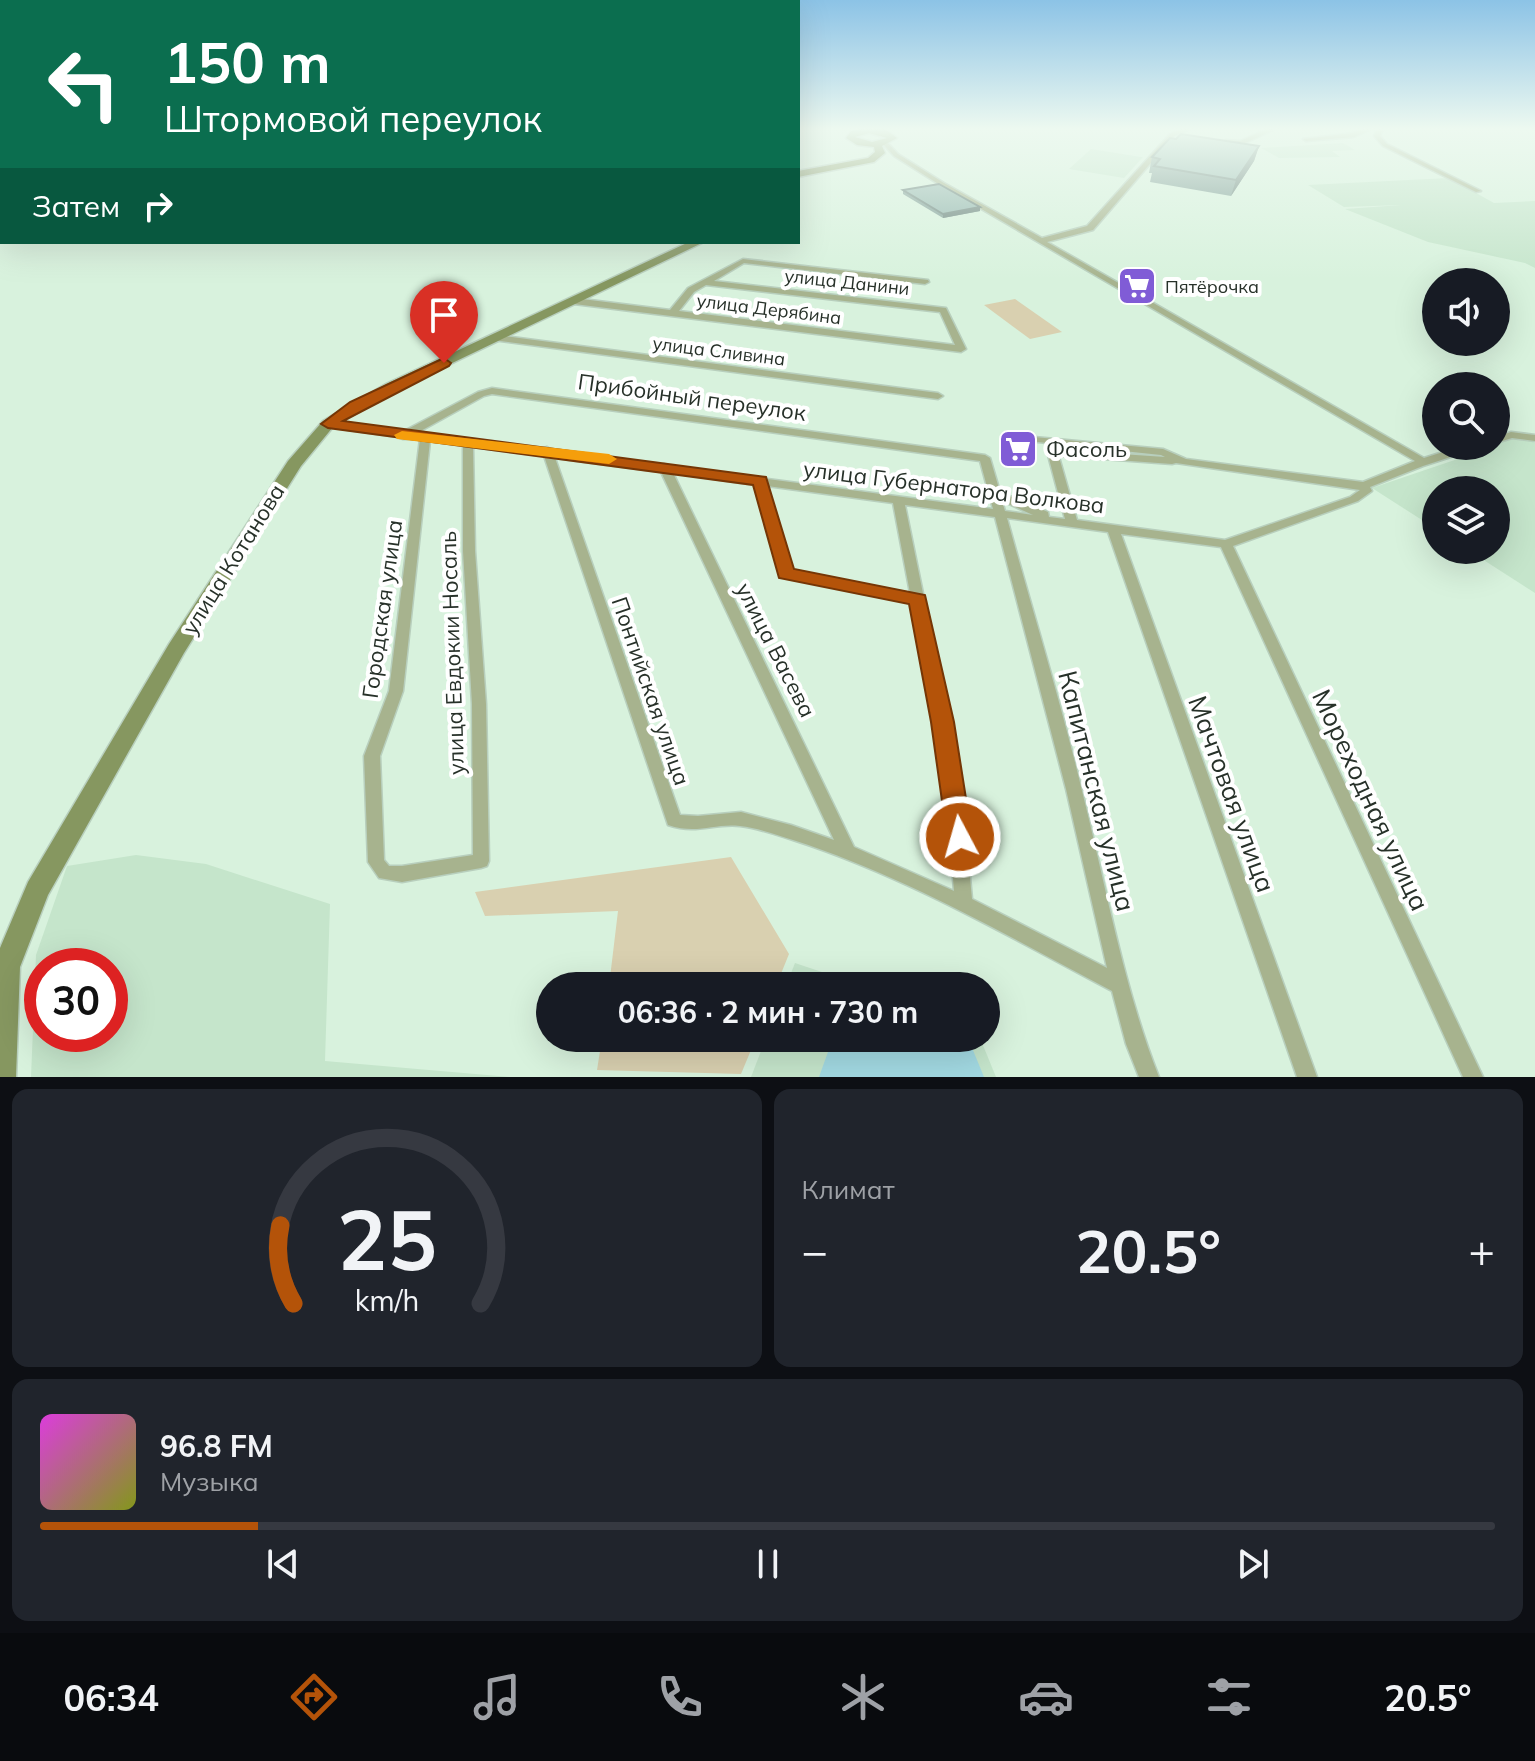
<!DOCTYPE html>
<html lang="ru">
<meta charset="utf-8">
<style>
:root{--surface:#171b24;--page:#20242c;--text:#f1f3f6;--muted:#9ea1a6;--line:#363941;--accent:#b45309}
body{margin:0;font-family:Mulish,sans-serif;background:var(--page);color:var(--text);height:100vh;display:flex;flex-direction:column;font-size:30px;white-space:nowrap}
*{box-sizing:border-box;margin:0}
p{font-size:26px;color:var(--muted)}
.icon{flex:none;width:44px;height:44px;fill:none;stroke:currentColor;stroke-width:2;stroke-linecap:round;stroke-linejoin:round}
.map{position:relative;height:1077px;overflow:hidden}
.details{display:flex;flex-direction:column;gap:12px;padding:12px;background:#0d0f14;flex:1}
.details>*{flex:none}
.guide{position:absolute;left:0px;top:0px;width:800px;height:244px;box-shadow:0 8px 32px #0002;background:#0b6e4f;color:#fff;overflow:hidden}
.fabs{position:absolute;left:1422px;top:268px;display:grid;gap:16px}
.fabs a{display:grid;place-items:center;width:88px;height:88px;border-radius:50%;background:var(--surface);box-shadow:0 8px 32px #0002;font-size:40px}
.speed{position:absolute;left:24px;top:948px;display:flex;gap:16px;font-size:40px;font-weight:700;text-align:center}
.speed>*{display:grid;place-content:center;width:104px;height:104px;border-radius:50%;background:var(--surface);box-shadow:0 8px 32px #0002;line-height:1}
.speed .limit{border:12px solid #d22;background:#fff;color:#111}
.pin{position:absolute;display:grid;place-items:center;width:68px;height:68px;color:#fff;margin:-82px -34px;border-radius:50% 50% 50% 0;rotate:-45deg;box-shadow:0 0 8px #0007}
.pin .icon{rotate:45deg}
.me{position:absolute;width:88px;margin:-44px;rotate:354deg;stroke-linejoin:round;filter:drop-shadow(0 0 6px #0008)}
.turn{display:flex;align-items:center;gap:28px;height:168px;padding:0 32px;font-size:36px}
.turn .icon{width:104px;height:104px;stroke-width:2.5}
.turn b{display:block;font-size:56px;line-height:68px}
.then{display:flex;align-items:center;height:76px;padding:0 32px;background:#0003;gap:16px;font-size:30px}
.big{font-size:60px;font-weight:700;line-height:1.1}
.details .widget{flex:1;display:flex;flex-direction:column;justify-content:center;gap:12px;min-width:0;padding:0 28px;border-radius:16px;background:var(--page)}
.details .dial{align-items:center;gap:0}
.dial svg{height:208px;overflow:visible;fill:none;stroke:var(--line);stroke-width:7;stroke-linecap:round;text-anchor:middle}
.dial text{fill:var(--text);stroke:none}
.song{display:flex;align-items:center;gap:24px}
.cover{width:96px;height:96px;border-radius:12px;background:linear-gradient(135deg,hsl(300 70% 55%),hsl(70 70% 35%))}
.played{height:8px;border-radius:4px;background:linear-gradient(90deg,var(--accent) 15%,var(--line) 15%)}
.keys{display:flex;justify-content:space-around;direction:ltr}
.heat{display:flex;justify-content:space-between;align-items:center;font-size:44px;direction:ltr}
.details .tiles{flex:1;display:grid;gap:12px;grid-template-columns:1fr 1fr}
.widget:last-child{grid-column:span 2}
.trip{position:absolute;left:536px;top:972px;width:464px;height:80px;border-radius:40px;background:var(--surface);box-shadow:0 8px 32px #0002;font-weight:700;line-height:80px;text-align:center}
.menu{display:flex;height:128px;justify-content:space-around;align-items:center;background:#090b0e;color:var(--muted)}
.menu .icon{width:56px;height:56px}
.menu .selected{color:var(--accent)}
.menu b{font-size:36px;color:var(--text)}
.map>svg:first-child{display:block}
</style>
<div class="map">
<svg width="1535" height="1077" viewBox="0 0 1535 1077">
<rect width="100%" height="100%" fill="#d8f2dd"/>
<!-- built -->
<g fill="#c5e5cb" fill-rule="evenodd">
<polygon points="1343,143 1355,150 1332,151 1340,157 1279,158 1261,148"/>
<polygon points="1091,149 1141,157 1143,157 1124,178 1069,169"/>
<polygon points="1449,178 1494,203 1535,201 1535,268 1525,263 1428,242 1345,209 1401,205 1344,207 1308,185"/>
<polygon points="1520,435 1535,443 1535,593 1468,550 1496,550 1496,490 1436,490 1436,529 1372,488 1496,446 1496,443"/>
<path d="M 136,855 L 206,864 L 330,904 L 325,1061 L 510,1077 L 31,1077 L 36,955 L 67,866 ZM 110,966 L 110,1034 L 42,1034 L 42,966 Z"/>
<polygon points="795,963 864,986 786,986"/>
<polygon points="766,1038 980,1038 996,1077 751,1077"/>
</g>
<!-- green -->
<g fill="#d9d0b0">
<polygon points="1015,299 1062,332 1030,339 984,305"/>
<polygon points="731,857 789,954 776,986 609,986 618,911 485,916 475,892"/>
<polygon points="602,1038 756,1038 741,1074 597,1070"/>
</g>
<!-- water -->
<polygon fill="#a2d9e2" points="833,1038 968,1038 984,1077 819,1077"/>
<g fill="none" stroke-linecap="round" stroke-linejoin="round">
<!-- street casing -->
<g stroke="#b8cfbd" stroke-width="3">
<g id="street">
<path d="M 1181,129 L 1190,129 L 1174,136 L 1093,230 L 1047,242 L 1424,458 L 1462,446 L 1479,446 L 1478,448 L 1423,466 L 1370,487 L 1372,491 L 1358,501 L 1233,546 L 1483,1077 L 1463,1077 L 1221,547 L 1121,534 L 1317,1077 L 1297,1077 L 1108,532 L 1007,518 C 1032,610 1061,702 1083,795 C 1106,887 1124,989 1159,1077 L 1139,1077 L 1126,1044 L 1112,991 C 1008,936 905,876 793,840 C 777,835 758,828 740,826 C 713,823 698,835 668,825 L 544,456 L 473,447 L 475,551 L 486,704 L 489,861 L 487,866 L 481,868 L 402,882 L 379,878 L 368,862 L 364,756 L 389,691 L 420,439 L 403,439 L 398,437 L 328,427 L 323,424 L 324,422 L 404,431 L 478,392 L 492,388 L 985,455 L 990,458 L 1000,492 L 1048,512 L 1049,517 L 1065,519 L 1048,455 L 1049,453 L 1062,450 L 1165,457 L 1161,455 L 1038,442 L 1034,441 L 1033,439 L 1034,437 L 1163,449 L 1186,459 L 1363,482 L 1415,461 L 940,185 L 894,156 L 882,143 L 887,142 L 898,154 L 944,183 L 1042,238 L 1087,226 L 1170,134 ZM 492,394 L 980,461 L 993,509 L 669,466 L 664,464 L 660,465 L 553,451 L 547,447 L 542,449 L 417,433 L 484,396 ZM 430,441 L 463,445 L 463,551 L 472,704 L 473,855 L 402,866 L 389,866 L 384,860 L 380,756 L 403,691 ZM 1062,456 L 1172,464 L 1176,463 L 1360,490 L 1350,497 L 1225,540 L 1077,520 L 1059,457 ZM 555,458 L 661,472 L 834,840 L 791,825 L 741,812 L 698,816 L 680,815 ZM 673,473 L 755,485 L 781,577 L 912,602 L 945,780 L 954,891 L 854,847 ZM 767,486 L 893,503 L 910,593 L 790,571 ZM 1002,501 L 1033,515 L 1005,511 ZM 905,505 L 995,517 L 1066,789 L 1107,968 L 972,899 L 961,780 Z"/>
<polygon points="1267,129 1275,129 1241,145 1223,142 1226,140 1240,141"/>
<polygon points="1362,129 1371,129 1354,137 1306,141 1303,139 1353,133"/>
<polygon points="1377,129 1383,129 1380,136 1387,144 1481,191 1476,192 1383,146 1374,136"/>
<path d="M 743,259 L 928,280 L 929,282 L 925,284 L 744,263 L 714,281 L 946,308 L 966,349 L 961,352 L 574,304 L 570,301 L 574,298 L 670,310 L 688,288 ZM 706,285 L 940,312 L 955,345 L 679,311 L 694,292 Z"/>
<polygon points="496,335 938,393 943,396 938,399 493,340 493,336"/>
<polygon points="1511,432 1535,435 1535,441 1512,438 1496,443 1496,437"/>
</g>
</g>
<!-- secondary casing -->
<g stroke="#b8cfbd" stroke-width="3">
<g id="secondary">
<path d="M 860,129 L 885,129 L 897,138 L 882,146 L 885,153 L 874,162 L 798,177 L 798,171 L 868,158 L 875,152 L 874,147 L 857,145 L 846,138 L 851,131 ZM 869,133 L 887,138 L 872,142 L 855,137 Z"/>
<polygon points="689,242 704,242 396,390 333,427 301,466 184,653 48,895 20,967 16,1077 0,1077 0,948 28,882 169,644 288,461 323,421 386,384"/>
</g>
</g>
<!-- street -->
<use href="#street" fill="#a7b38e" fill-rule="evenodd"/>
<!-- secondary -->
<use href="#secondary" fill="#869760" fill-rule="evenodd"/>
</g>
<!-- wall -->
<g fill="#7d9b94">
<polygon points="1259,146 1254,161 1231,196 1150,182 1152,173 1149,173 1152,157"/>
<polygon points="903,190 980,207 980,211 943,218 903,194"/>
</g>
<!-- shaded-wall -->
<g fill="#667e78">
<polygon points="1259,146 1254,161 1231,196 1236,180"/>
<polygon points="980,207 980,211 943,218 943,214"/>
</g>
<!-- building -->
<g fill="#91b4ac" stroke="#667e78" stroke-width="2">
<polygon points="1181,134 1259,146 1236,180 1154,166 1160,159 1152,157 1170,138 1176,139"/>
<polygon points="939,184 980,207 943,214 903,190"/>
</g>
<!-- sky -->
<linearGradient id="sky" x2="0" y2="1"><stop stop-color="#8cc3e6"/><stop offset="0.46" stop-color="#edf9f0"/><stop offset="1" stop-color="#edf9f0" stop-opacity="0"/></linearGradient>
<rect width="1535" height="280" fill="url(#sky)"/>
<!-- route -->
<polygon fill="#b45309" stroke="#753606" stroke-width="2" points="444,358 451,363 449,366 343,421 766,477 794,569 925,595 954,722 972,837 969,845 960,848 951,845 947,837 931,722 909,604 779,578 753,485 328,428 321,424 350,402"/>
<!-- slow -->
<polygon fill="#f59e0b" points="402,431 609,454 617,459 609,464 397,439 394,435"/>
<!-- icons -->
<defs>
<g id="supermarket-square" transform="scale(2)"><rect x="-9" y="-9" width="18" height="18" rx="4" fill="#805cd6" stroke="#fff"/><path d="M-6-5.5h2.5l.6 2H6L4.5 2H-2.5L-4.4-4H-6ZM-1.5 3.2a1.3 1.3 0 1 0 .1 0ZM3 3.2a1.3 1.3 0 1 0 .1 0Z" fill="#fff"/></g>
</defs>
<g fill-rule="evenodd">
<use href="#supermarket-square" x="1137" y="286"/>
<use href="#supermarket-square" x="1018" y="449"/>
</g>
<g text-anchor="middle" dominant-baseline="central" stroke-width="8" stroke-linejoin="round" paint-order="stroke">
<!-- far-street labels -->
<g font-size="18" fill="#273129" stroke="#fff">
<text transform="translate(847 282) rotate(6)">улица Данини</text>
<text transform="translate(769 309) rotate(7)">улица Дерябина</text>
<text transform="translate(719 351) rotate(7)">улица Сливина</text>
</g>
<!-- far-poi labels -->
<g font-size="18" fill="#273129" stroke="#fff" text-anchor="start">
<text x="1165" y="286">Пятёрочка</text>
</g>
<!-- street labels -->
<g font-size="22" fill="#273129" stroke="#fff">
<text transform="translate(692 397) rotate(8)">Прибойный переулок</text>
<text transform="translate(954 487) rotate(7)">улица Губернатора Волкова</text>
<text transform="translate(233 559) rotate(-58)">улица Котанова</text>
<text transform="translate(382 609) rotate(-82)">Городская улица</text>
<text transform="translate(776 650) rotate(63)">улица Васева</text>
<text transform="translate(452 653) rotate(-92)">улица Евдокии Носаль</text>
<text transform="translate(651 691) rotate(71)">Понтийская улица</text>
</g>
<!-- poi labels -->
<g font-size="22" fill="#273129" stroke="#fff" text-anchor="start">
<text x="1046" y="449">Фасоль</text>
</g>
<!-- near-street labels -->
<g font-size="26" fill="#273129" stroke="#fff">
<text transform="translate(1097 791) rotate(76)">Капитанская улица</text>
<text transform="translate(1232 794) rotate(70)">Мачтовая улица</text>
<text transform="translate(1371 800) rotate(65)">Мореходная улица</text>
</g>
</g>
</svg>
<div class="fabs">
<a><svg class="icon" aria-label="sound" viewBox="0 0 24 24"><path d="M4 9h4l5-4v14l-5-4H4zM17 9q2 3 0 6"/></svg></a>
<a><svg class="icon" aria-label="search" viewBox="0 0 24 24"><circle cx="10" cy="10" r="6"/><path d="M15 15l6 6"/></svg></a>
<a><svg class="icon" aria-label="layers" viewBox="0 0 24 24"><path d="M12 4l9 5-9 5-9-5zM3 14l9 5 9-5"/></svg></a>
</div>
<div class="speed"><div class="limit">30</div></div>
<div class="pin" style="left:444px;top:363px;background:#d93025"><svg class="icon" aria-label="arrive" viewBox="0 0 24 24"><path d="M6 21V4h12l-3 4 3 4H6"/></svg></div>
<svg class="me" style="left:960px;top:837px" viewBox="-20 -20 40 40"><circle r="17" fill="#b45309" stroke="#fff" stroke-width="3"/><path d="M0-11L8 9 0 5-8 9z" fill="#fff"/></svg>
<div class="trip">06:36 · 2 мин · 730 m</div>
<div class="guide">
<div class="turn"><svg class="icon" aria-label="left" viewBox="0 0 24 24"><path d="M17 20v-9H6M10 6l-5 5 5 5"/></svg><div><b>150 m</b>Штормовой переулок</div></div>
<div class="then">Затем<svg class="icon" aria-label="right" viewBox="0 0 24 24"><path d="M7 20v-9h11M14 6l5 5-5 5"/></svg></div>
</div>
</div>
<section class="details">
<div class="tiles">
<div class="widget dial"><svg viewBox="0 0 100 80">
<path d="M14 69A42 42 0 1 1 86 69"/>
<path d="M14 69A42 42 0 0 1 9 39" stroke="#b45309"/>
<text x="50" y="56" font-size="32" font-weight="700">25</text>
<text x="50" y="72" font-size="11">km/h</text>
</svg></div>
<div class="widget"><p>Климат</p>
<div class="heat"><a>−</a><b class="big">20.5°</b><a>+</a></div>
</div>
<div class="widget">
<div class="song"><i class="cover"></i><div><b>96.8 FM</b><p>Музыка</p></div></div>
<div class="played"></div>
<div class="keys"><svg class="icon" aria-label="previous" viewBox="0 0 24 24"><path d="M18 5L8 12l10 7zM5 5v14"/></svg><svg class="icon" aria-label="pause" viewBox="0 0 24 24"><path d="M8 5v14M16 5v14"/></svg><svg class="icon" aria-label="next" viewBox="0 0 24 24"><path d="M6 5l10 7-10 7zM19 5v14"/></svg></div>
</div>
</div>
</section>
<nav class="menu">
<b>06:34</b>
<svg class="icon selected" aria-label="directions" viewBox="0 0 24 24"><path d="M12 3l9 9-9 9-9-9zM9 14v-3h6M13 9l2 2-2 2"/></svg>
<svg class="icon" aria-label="music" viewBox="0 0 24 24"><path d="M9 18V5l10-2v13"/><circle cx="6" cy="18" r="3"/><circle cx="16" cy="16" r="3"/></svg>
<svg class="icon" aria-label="phone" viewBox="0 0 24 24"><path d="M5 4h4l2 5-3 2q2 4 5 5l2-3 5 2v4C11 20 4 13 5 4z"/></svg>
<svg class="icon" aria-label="climate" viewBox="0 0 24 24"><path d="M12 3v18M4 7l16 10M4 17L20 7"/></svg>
<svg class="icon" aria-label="car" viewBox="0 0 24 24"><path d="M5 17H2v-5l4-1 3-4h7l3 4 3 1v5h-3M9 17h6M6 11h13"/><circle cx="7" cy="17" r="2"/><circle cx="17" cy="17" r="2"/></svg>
<svg class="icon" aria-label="filters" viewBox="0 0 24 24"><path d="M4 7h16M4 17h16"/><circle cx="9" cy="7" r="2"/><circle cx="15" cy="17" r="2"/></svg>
<b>20.5°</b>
</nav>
